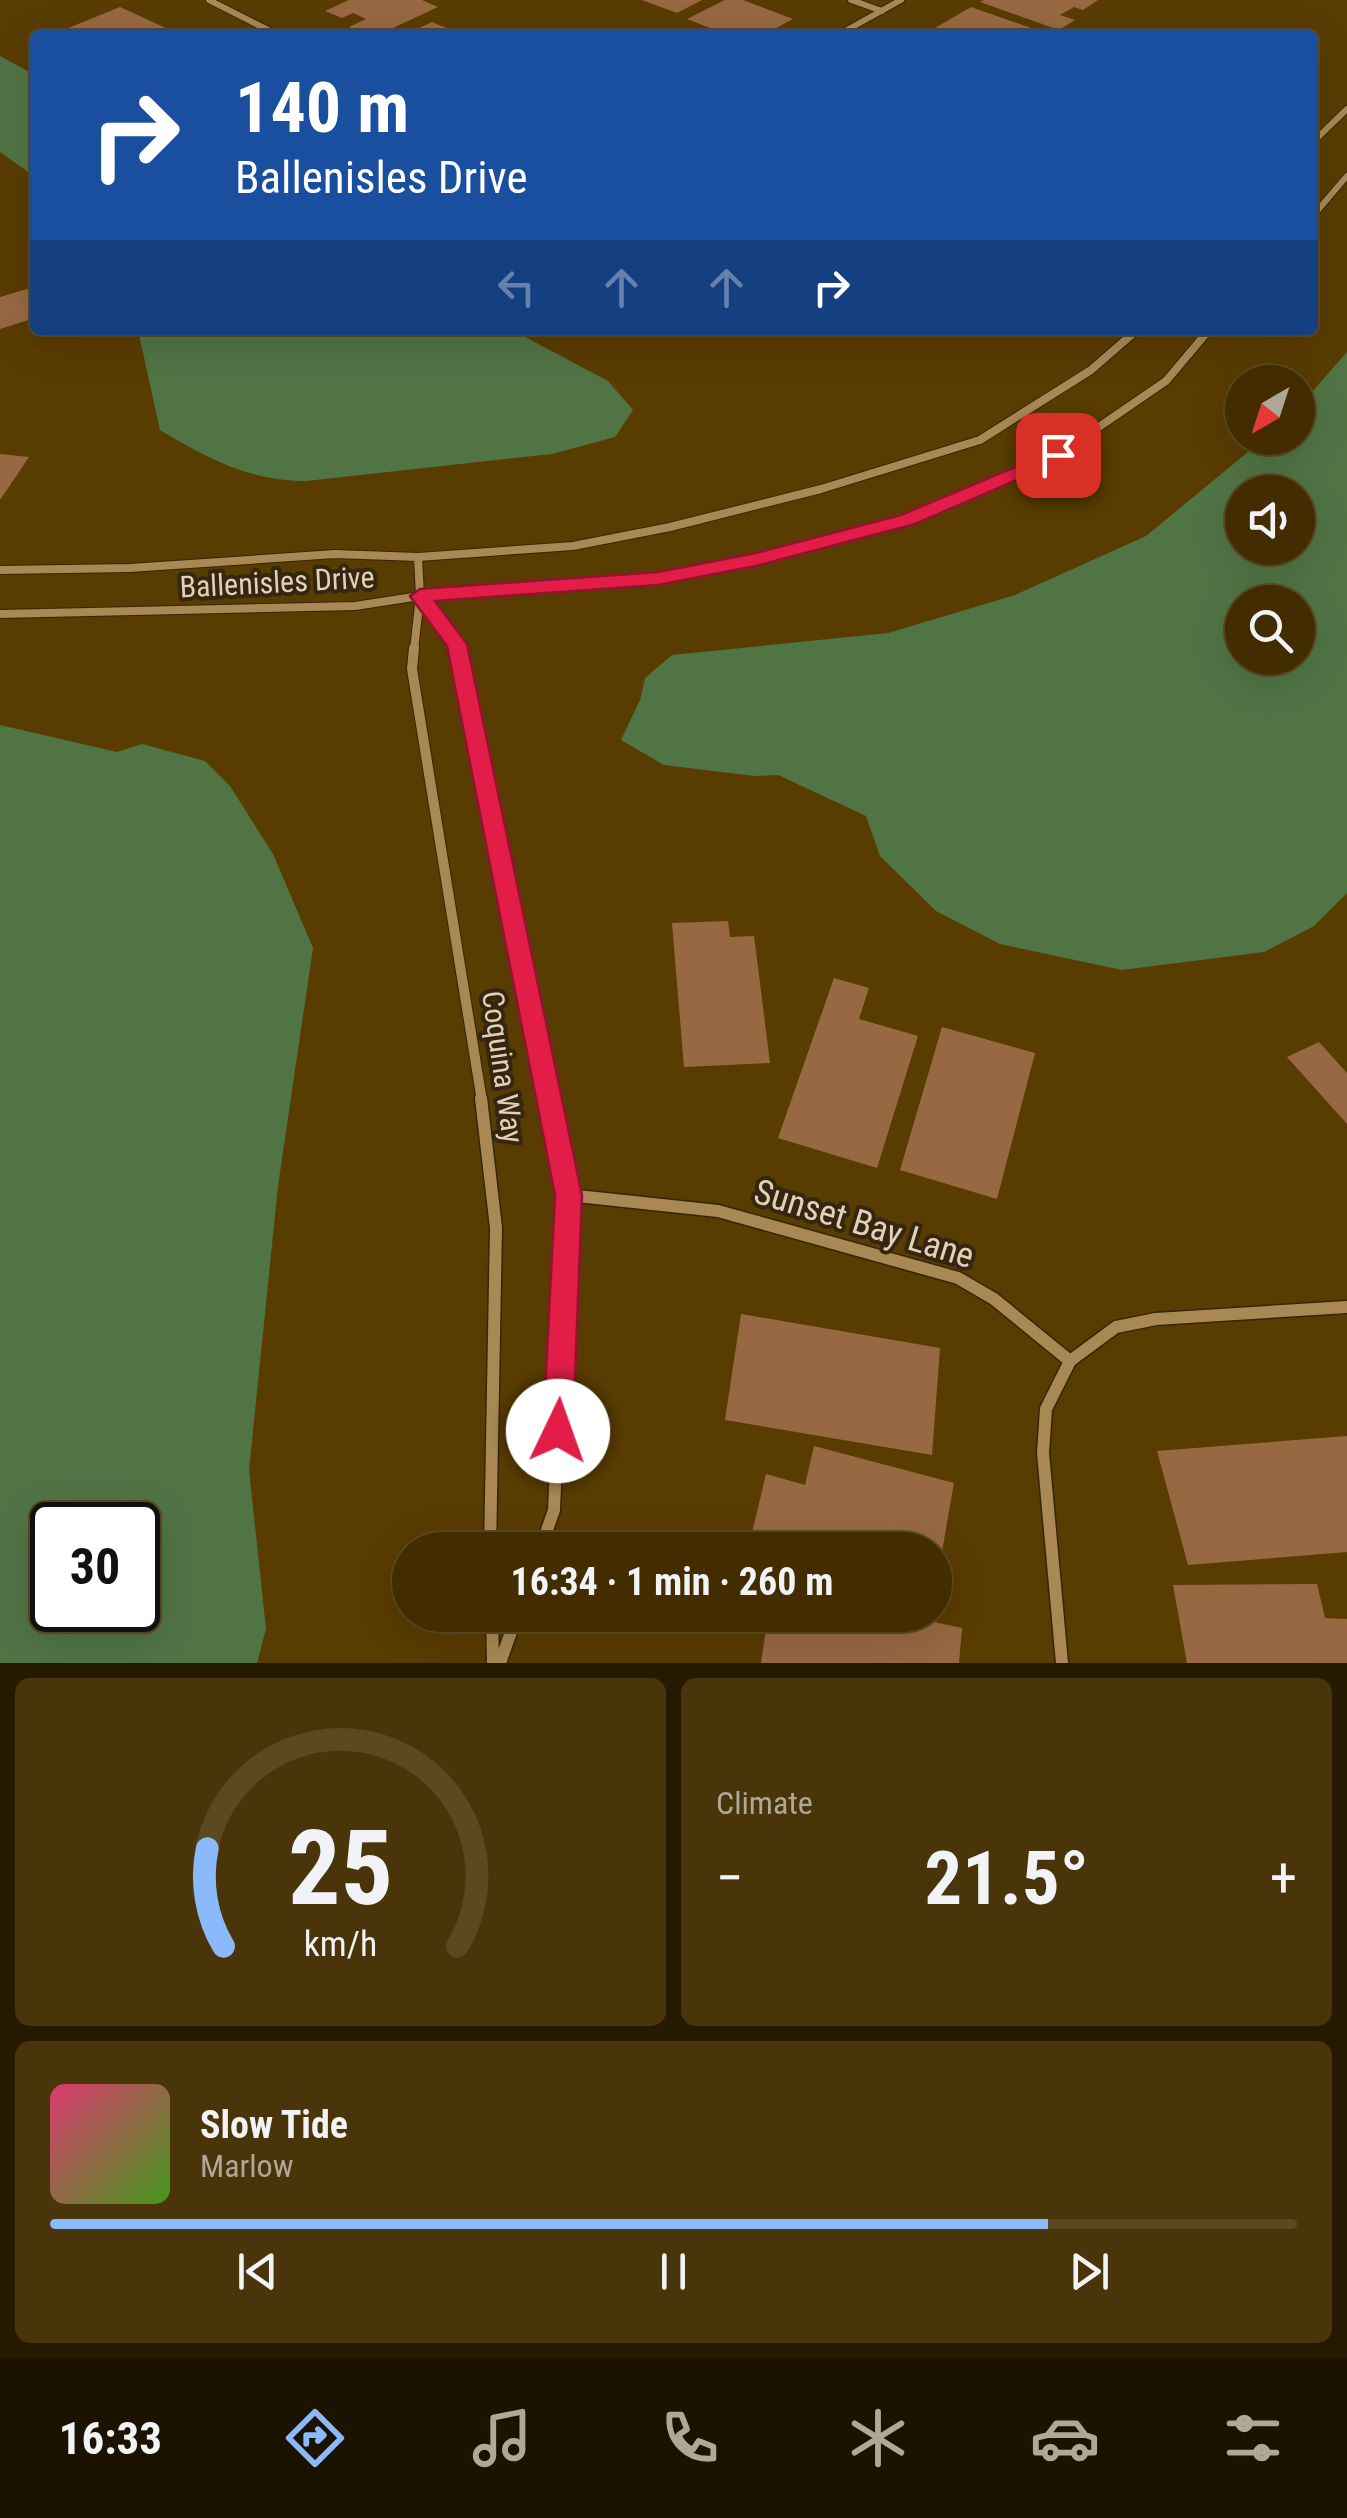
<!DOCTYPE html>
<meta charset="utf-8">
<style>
:root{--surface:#432d00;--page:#4a350a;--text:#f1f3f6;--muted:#afa899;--line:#5b4922;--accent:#8cb9fc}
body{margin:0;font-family:"Roboto Condensed",sans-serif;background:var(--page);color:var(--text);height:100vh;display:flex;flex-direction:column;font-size:38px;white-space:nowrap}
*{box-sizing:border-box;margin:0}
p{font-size:32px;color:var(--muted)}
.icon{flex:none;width:55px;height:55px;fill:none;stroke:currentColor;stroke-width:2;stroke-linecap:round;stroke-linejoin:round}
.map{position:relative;height:1663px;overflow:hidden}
.drawer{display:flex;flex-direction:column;gap:15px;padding:15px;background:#251900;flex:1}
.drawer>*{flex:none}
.top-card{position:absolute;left:30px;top:30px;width:1288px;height:305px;border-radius:10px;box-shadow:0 10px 40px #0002,0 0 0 2px var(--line);background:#1a4fa0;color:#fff;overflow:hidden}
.needle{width:65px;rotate:219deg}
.buttons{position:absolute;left:1225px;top:365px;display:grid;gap:20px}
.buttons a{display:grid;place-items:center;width:90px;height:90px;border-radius:50%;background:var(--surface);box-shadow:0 10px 40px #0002,0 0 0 2px var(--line);font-size:50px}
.speed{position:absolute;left:30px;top:1502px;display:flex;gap:20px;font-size:50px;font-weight:700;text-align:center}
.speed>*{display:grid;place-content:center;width:130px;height:130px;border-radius:50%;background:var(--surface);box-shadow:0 10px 40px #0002,0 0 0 2px var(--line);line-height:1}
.speed .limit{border:5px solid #111;border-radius:15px;background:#fff;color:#111}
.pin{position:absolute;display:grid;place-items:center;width:85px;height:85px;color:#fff;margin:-42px;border-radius:20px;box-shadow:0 5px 15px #0006}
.me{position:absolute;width:110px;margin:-55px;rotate:3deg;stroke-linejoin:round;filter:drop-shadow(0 0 8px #0008)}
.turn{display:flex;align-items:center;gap:35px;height:210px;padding:0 40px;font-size:45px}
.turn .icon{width:130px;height:130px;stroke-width:2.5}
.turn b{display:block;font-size:70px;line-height:85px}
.lanes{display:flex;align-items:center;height:95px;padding:0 40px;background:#0003;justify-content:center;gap:50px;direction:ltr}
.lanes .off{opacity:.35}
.big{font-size:75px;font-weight:700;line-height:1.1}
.drawer .tile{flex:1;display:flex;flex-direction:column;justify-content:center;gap:15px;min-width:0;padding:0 35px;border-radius:15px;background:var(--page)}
.drawer .dial{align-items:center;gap:0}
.dial svg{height:260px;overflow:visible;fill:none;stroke:var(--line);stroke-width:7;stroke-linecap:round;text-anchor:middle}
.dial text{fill:var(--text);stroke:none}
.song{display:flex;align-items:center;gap:30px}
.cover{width:120px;height:120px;border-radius:15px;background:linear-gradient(135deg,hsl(340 70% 55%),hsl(100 70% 35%))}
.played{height:10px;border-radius:5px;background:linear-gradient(90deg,var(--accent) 80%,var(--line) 80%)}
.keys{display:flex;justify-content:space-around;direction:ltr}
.heat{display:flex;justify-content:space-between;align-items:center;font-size:55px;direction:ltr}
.drawer .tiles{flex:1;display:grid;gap:15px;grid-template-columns:1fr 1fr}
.tile:last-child{grid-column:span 2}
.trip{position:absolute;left:392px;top:1532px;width:560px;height:100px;border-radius:50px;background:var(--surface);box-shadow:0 10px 40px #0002,0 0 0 2px var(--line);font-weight:700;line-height:100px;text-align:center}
.tab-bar{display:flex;height:160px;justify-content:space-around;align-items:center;background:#1b1200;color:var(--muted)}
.tab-bar .icon{width:70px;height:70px}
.tab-bar .selected{color:var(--accent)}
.tab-bar b{font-size:45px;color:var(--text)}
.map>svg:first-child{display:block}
</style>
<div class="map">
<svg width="1347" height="1663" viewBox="0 0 1347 1663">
<rect width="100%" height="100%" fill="#593c00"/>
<!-- water -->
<g fill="#517445" fill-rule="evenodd">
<polygon points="0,56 35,75 35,177 0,152"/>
<path d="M 138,330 L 512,330 L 608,381 L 633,410 L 615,437 L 552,454 L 306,481 C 250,481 208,459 160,430 Z"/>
<path d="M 1347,352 L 1347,893 L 1314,926 L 1264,952 L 1122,970 L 1000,944 L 936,911 L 880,856 L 866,816 L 778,775 L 754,776 L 664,765 L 621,740 L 640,700 L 645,678 L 672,655 L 888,633 L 1015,595 L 1146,536 L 1265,438 L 1298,438 L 1298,408 ZM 1242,492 L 1298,492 L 1298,548 L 1242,548 ZM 1242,602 L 1298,602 L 1298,658 L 1242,658 Z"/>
<path d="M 0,725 L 117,752 L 142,744 L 205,761 L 230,786 L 273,854 L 313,948 L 278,1186 L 249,1470 L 266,1629 L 257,1663 L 0,1663 ZM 52,1525 L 138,1525 L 138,1610 L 52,1610 Z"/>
</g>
<!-- building -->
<g fill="#986843">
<polygon points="349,0 422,0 438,7 378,35 368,35 349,27 366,19 353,13 342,18 325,11"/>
<polygon points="642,0 702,0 677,13"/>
<polygon points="725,0 743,0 793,19 765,34 750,29 738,35 728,35 687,19"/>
<polygon points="984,0 1098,0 1083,10 1074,7 1060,15 1075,20 1059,30 980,2"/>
<polygon points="120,7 168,29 153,35 69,35 61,31"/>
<polygon points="971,7 1037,30 1030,35 923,35"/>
<polygon points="432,22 451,30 441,35 405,35"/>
<polygon points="27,289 35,299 35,318 0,329 0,297"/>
<polygon points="0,454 29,457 0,500"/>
<polygon points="728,921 730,937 754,936 770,1063 684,1067 672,923"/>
<polygon points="834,978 869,988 859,1019 918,1036 877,1168 778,1138"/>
<polygon points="942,1027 1035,1053 997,1199 900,1170"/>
<polygon points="1319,1042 1347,1073 1347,1124 1287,1057"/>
<polygon points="741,1314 940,1348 932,1455 725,1420"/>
<polygon points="1347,1436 1347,1552 1188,1565 1157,1451"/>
<polygon points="814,1446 954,1483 937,1580 935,1550 748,1550 766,1474 805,1485"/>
<polygon points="1317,1584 1325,1618 1347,1619 1347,1663 1187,1663 1173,1585"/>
<polygon points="768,1615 901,1615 962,1628 959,1663 761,1663"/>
</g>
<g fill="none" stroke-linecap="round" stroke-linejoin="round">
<!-- minor-far3 casing -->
<g stroke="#362509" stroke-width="8">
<g id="minor-far3">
<polyline points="209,0 278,35"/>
<polyline points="851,0 882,11"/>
<polyline points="838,35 901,0"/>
<polyline points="1312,143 1347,109"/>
<polyline points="1312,217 1347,176"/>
</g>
</g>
<!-- minor-far2 casing -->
<g stroke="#362509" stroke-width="10">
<g id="minor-far2">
<polyline points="0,570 130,568 335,554 418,557 573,546 670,527 821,489 980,440 1091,370 1137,330"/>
<polyline points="420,596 458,650"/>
<polyline points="0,614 355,606 420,596 658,578 756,559 908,519 1058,455 1166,381 1209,330"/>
<polyline points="414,650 420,596 418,557"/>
</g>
</g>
<!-- minor-far1 casing -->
<g stroke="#362509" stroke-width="12">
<g id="minor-far1">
<polyline points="414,648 412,669 482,1101"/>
<polyline points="458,648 549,1101"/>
</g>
</g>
<!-- minor casing -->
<g stroke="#362509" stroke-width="15">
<g id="minor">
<polyline points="481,1098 496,1228 490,1550"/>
<polyline points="568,1195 718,1211 958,1278 994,1299 1070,1361"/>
<polyline points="540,1550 554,1510 568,1195 549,1098"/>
<polyline points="492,1615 493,1663"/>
<polyline points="500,1663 517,1615"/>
<polyline points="1062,1663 1043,1453 1046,1409 1070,1361 1116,1327 1156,1319 1347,1307"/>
</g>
</g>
<!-- minor-far3 -->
<use href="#minor-far3" stroke="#a98854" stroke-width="6"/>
<!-- minor-far2 -->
<use href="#minor-far2" stroke="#a98854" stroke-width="8"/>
<!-- minor-far1 -->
<use href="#minor-far1" stroke="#a98854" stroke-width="10"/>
<!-- minor -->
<use href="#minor" stroke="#a98854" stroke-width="12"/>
</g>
<!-- route -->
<polygon fill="#e11d48" stroke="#92132f" stroke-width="2.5" points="1058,449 1065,451 1065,459 915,524 756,566 658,585 435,601 467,644 582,1195 573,1431 568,1442 558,1446 547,1442 543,1431 555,1195 447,646 410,596 420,589 658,572 756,553 901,515"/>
<g text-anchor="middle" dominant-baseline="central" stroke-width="8" stroke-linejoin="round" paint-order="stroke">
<!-- street labels -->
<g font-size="30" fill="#e3d1b7" stroke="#342610">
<text transform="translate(277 582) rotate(-3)">Ballenisles Drive</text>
<text transform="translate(503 1067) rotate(82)">Coquina Way</text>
</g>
<!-- near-street labels -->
<g font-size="35" fill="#e3d1b7" stroke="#342610">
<text transform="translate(864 1224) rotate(17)">Sunset Bay Lane</text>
</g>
</g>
</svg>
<div class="buttons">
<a><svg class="needle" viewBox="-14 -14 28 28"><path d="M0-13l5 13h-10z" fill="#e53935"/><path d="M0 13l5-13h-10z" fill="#afa899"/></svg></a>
<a><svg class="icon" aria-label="sound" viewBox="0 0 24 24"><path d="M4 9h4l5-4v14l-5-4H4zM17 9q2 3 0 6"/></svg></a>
<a><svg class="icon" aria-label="search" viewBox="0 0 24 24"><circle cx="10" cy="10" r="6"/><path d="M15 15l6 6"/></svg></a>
</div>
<div class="speed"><div class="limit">30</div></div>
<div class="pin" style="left:1058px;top:455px;background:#d93025"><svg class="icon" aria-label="arrive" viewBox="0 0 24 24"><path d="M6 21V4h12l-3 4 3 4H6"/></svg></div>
<svg class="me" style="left:558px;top:1431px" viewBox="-20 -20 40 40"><circle r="19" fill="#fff"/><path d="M0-13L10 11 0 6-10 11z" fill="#e11d48"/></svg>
<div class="trip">16:34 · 1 min · 260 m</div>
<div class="top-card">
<div class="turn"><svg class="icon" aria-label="right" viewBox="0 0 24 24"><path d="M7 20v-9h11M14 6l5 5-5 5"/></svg><div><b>140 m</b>Ballenisles Drive</div></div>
<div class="lanes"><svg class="icon off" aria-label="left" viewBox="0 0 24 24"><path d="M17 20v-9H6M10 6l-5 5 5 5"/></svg><svg class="icon off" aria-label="ahead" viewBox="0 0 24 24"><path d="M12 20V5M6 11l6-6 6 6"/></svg><svg class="icon off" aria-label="ahead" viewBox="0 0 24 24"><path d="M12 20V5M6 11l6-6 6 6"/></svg><svg class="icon" aria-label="right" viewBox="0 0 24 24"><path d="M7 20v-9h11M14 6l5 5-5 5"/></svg></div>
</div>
</div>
<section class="drawer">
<div class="tiles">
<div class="tile dial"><svg viewBox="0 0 100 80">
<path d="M14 69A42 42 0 1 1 86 69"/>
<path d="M14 69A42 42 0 0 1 9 39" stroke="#8cb9fc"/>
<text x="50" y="56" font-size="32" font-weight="700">25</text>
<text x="50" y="72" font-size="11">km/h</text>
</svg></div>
<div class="tile"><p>Climate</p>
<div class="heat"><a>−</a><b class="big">21.5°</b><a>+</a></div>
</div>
<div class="tile">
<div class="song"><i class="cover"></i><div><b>Slow Tide</b><p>Marlow</p></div></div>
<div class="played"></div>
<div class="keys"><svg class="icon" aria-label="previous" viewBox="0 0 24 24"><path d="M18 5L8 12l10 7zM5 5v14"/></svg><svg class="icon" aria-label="pause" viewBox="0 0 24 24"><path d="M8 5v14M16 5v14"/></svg><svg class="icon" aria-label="next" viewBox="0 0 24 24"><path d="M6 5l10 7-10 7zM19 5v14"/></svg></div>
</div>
</div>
</section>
<nav class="tab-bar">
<b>16:33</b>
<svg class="icon selected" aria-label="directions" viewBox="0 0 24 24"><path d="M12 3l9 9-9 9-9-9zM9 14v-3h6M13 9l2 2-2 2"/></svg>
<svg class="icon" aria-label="music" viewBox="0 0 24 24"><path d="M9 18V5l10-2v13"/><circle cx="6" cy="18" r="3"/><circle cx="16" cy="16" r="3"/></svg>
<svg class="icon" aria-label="phone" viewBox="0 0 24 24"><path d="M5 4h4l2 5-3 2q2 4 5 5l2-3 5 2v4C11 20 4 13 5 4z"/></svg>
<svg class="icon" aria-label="climate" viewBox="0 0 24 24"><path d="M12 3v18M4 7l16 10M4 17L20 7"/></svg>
<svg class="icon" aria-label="car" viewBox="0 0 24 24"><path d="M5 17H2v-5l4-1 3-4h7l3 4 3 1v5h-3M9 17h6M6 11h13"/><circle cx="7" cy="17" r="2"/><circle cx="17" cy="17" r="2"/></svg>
<svg class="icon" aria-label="filters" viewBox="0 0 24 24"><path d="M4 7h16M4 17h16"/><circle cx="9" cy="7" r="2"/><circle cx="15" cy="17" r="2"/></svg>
</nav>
